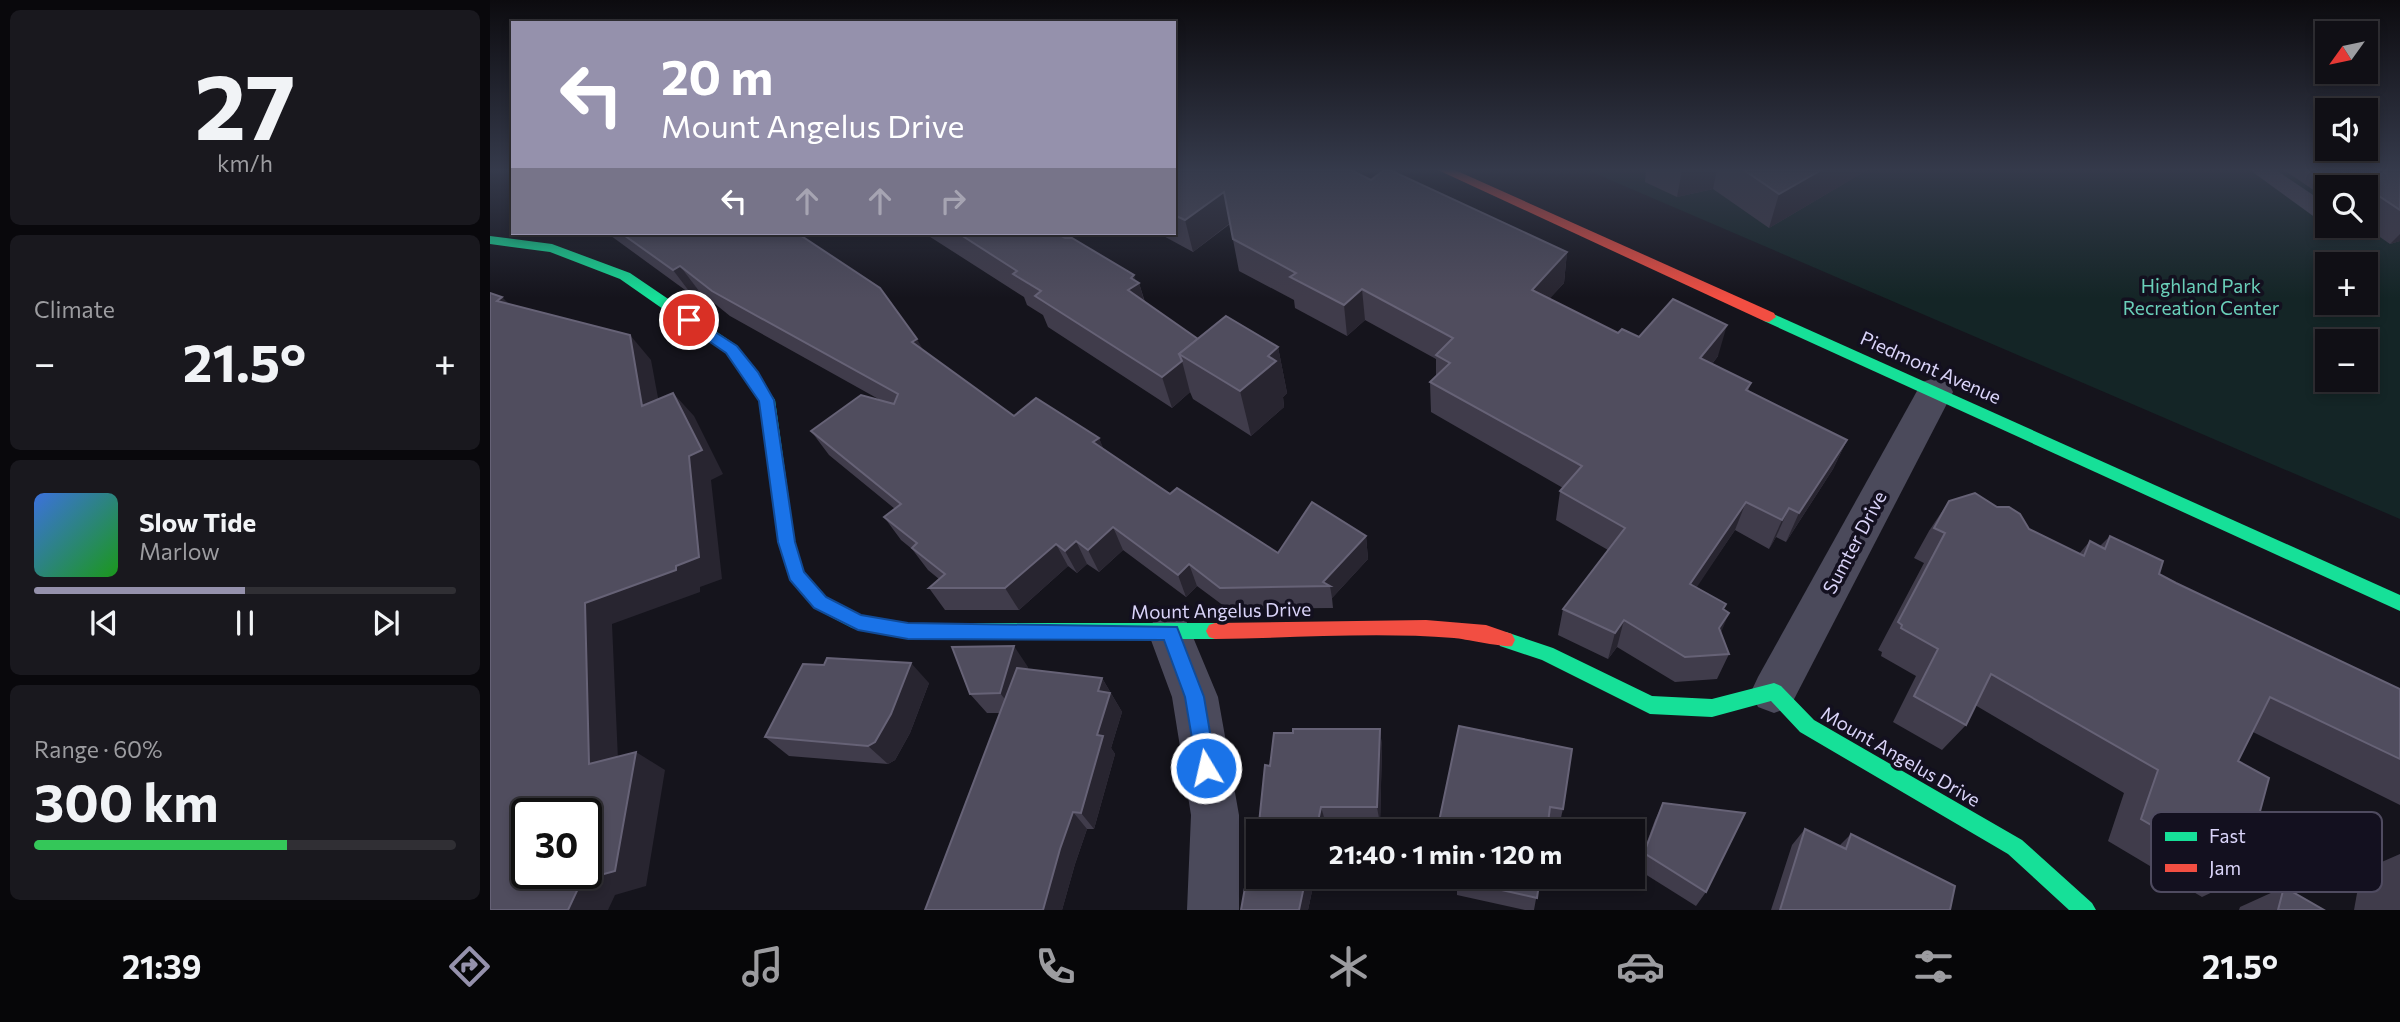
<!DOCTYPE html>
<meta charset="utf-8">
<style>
:root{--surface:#100f15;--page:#19181e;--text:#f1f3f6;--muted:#9c9ca0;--line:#302f34;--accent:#9591ac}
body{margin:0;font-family:Commissioner,sans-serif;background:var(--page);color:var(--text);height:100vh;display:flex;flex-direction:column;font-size:26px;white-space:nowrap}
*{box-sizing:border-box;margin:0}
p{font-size:23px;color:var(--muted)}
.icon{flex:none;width:38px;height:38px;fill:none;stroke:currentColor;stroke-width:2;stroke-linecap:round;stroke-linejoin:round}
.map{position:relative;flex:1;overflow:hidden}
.side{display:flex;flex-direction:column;gap:10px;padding:10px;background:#09080c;width:490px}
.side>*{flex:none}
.hud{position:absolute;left:21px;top:21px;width:665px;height:214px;border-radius:0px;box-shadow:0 4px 10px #0003,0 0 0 2px var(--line);background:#9591ac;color:#fff;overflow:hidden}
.needle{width:46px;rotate:237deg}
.fabs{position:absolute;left:1825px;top:21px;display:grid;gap:14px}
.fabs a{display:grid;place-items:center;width:63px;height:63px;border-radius:0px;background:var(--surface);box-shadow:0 4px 10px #0003,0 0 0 2px var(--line);font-size:35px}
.speed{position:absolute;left:21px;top:798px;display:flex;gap:14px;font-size:35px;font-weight:700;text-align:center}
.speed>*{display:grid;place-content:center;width:91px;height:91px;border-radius:50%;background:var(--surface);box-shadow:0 4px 10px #0003,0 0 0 2px var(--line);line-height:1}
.speed .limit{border:4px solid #111;border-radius:10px;background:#fff;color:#111}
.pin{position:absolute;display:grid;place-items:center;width:60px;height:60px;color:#fff;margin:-30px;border:4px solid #fff;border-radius:50%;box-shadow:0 2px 7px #0007}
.me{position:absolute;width:77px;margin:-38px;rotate:351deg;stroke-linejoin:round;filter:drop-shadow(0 0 5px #0008)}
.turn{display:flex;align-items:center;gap:24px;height:147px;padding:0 35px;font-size:32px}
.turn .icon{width:91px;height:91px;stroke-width:2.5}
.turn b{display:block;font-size:49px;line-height:60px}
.lanes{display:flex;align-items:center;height:66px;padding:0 35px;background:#0003;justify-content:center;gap:35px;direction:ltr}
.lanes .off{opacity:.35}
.big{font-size:52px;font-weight:700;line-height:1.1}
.side .widget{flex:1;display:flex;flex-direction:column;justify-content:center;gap:10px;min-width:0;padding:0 24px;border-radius:10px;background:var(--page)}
.side .dial{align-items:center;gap:0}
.dial b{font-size:91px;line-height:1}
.song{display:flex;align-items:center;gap:21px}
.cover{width:84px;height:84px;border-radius:10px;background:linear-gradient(135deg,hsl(220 70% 55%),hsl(120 70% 35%))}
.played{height:7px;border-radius:4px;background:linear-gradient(90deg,var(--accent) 50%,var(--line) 50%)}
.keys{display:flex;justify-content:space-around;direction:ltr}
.heat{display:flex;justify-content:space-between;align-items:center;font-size:38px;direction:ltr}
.charge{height:10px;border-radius:5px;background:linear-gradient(90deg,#34c759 60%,var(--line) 0)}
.trip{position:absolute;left:756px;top:819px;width:399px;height:70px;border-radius:0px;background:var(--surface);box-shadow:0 4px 10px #0003,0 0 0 2px var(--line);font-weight:700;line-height:70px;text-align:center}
.tabs{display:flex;height:112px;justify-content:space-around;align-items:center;background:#060608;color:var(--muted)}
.tabs .icon{width:49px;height:49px}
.tabs .current{color:var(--accent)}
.tabs b{font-size:32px;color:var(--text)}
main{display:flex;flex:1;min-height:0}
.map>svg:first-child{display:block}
</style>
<main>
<section class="side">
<div class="widget dial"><b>27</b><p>km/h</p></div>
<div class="widget"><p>Climate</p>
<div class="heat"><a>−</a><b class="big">21.5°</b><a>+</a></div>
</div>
<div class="widget">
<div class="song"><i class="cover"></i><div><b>Slow Tide</b><p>Marlow</p></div></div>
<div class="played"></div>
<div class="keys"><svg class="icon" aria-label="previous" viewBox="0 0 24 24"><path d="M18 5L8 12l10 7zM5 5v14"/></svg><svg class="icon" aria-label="pause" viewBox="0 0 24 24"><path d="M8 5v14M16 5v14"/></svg><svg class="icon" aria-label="next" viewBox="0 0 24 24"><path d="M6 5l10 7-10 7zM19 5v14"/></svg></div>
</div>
<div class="widget"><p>Range · 60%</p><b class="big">300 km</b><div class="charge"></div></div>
</section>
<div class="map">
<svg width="1910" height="910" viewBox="0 0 1910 910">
<rect width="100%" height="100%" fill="#15141c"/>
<!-- green -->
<path fill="#142526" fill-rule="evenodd" d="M 1097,170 L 1910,170 L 1910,519 ZM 1838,187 L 1876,187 L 1876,226 L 1838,226 ZM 1838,264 L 1876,264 L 1876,303 L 1838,303 ZM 1838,341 L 1876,341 L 1876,380 L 1838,380 Z"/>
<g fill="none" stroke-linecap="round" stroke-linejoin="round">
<!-- lane -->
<polygon fill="#4b4a5b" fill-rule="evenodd" points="1760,170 1786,170 1838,205 1838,223 1830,221"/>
<!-- street -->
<g fill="#4b4a5b" fill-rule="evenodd">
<polygon points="1445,378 1458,382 1463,392 1300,707 1284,713 1268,707 1261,692 1268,677 1432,382"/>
<polygon points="680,613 695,618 728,697 749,815 749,910 697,910 701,815 682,697 658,632 665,618"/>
</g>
<!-- fast -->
<g fill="#16e098" fill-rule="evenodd">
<polygon points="0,236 62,244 140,273 246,345 285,400 305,542 314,572 336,598 371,615 418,623 725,623 731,625 734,631 731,637 725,639 418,639 362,628 324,608 300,580 289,542 270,401 236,353 130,279 60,252 0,244"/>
<polygon points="1279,312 1910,595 1910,611 1274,321 1272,317 1274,313"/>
<polygon points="1016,632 1063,648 1162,696 1222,699 1284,683 1291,686 1324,720 1532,840 1602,903 1606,910 1579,910 1518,854 1310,732 1281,701 1222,717 1160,714 1052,660 1010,646 1007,640 1010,634"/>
</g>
<!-- jam -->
<g fill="#f24e42" fill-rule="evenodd">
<polygon points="948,170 965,170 1284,313 1286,317 1279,322 1274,321"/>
<path d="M 936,620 L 996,625 L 1022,634 L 1025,640 L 1022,646 C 1017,648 975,639 964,638 C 885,632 804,638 725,639 L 719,637 L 716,631 L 719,625 L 725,623 Z"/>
</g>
</g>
<!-- wall -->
<g fill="#403c4b">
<polygon points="684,170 881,180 1077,252 1074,283 1059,299 1128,333 1228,356 1222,364 1261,383 1258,391 1357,440 1343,469 1296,542 1286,537 1279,549 1245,530 1206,587 1236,604 1233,610 1231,632 1239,654 1227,679 1185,682 1127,647 1118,659 1068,635 1073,609 1118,550 1066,520 1070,491 1073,488 941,412 940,382 946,376 946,359 875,320 857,336 805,308 804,300 749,271 740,224 703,252 668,233 684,233"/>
<polygon points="1156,170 1377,170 1279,228 1223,189 1187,197 1155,182"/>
<polygon points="1794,170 1910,170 1910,241 1900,244 1874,226 1876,226 1876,187 1838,187 1838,200"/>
<polygon points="117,233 307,233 433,350 524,416 609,438 613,449 680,494 788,553 876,536 878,559 842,598 843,608 738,609 707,586 696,597 633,550 609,572 597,564 587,573 578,566 529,610 455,610 439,588 449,579 438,570 422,549 411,540 394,517 405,509 339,455 321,431 392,401 240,316 209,291 202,295"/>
<polygon points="434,233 566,233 649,283 655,302 708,339 788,347 797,393 793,397 794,407 761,436 703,399 700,392 682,408 558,327 553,315 537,305 534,297"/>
<polygon points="1459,501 1539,529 1589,554 1600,541 1610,546 1620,536 1669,574 1686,583 1910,689 1910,805 1763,732 1748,761 1752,878 1712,897 1618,841 1634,793 1485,705 1476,725 1452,750 1403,722 1426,676 1391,656 1392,652 1388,650 1434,563 1424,558 1439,531"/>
<polygon points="538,667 537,670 612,678 632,712 621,748 625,754 604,829 597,829 585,864 572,910 435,910 510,713 497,713 480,694"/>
<polygon points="439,683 420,733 405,760 398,764 299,756 275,737"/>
<polygon points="969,726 1073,809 1069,826 1058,824"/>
<polygon points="803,729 890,729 892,747 890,824 836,824 834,831 768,831 768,877 825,877 818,910 751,910 758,871 764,872 775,765 780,766 784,733 803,733"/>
<polygon points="1173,803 1216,892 1206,906 1147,869 1165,820"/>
<polygon points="1315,829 1349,846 1361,834 1460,910 1281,910 1302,845"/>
<polygon points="1910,854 1910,910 1864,910 1871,871"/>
<polygon points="940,877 1050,877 1044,910 1035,910 967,895 967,891 940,885"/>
<polygon points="1794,887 1834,910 1749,910 1750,907"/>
</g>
<!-- shaded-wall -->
<g fill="#282530">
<polygon points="1192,170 1227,170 1223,189 1187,197"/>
<polygon points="1331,170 1377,170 1279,228 1289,194"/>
<polygon points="734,192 740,223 703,252 695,220"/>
<polygon points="1910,234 1910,241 1900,244"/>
<polygon points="1077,252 1074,283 1039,321 1042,290"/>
<polygon points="190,266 209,291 202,295 183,270"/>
<polygon points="644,275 647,284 649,283 658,314 638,290 641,278"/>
<polygon points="872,289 875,320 857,336 854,305"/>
<polygon points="12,297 36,321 7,301"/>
<polygon points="1237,325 1228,356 1202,389 1210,358"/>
<polygon points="140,335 161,360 174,430 152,406"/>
<polygon points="427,339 441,364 422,342"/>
<polygon points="788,347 797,393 793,397 794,407 761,436 750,391 778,356"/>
<polygon points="692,361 700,392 682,408 672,377"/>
<polygon points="183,393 204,416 233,474 221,480 232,579 210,587 210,592 122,624 129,782 99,764 95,603 186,566"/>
<polygon points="609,438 619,462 603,442"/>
<polygon points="1357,440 1343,469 1296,542 1309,513"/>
<polygon points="1256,502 1245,530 1191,611 1200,584"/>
<polygon points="1299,508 1286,537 1279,549 1292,520"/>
<polygon points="623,527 633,550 609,572 598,550"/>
<polygon points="876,536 878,559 842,598 840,586 833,582"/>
<polygon points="586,541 597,564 587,573 575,551"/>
<polygon points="566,544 578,566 529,610 515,588"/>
<polygon points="699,564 707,586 696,597 688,575"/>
<polygon points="1239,613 1228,640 1229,628"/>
<polygon points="1134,620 1127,647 1118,659 1125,633"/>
<polygon points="524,646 538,667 526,713 510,693"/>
<polygon points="421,663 439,683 420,733 405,760 398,764 378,746"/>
<polygon points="612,678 632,712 621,748 625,754 604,829 591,813 607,735 608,691"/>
<polygon points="890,729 892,747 890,824 887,807"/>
<polygon points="146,752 175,770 156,886 125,895 118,910 78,910"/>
<polygon points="831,807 836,824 834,831 826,831"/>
<polygon points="583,812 597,829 585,864 572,910 553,910 570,849"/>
<polygon points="816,877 825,877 818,910 809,910"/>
</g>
<!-- building -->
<g fill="#504d5e" stroke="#666276" stroke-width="2" fill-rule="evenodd">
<polygon points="684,170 861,170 881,180 894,170 900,170 1077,252 1042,290 1128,333 1132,329 1149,337 1183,299 1237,325 1210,358 1261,383 1256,390 1357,440 1309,513 1299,508 1292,520 1256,502 1200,584 1236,604 1233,609 1239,613 1229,628 1239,654 1195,657 1134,620 1125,633 1073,609 1135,528 1070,491 1092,466 940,382 960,363 946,355 963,338 872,289 854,305 800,277 806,273 743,239 734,192 695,220 684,215"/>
<polygon points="1254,170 1331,170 1289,194"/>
<polygon points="1850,170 1910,170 1910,210"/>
<polygon points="131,233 307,233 390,288 427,339 422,342 524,416 546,398 609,438 603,442 680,494 687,488 788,553 822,502 876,536 833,582 840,586 730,588 699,564 688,575 623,527 598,550 586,541 575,551 566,544 515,588 439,588 455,574 422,548 427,543 394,517 411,504 321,431 371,395 404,404 408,394 222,291 190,266 183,270"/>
<polygon points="468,233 566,233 575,238 582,238 644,275 641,278 649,283 638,290 708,339 689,354 692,361 672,377 545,296 551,291 523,274 527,271"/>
<path d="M 0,293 L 12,297 L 7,301 L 140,335 L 152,406 L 183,393 L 212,450 L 199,456 L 209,557 L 186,566 L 186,570 L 95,603 L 99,764 L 146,752 L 125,871 L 92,880 L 78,910 L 0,910 ZM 37,814 L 96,814 L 96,873 L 37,873 Z"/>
<polygon points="736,316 788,347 778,356 786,361 750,391 689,354"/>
<polygon points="1485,493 1507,507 1519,507 1530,514 1539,529 1594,556 1600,541 1615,549 1620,536 1673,561 1669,574 1686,583 1910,689 1910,759 1780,697 1748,761 1779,778 1752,878 1651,819 1668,770 1501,674 1476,725 1424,696 1448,649 1411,628 1412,625 1408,622 1455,533 1444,528 1459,501"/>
<polygon points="524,646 510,693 480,694 462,647"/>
<polygon points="337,658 421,663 401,714 385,742 378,746 275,737 313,664 334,665"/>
<polygon points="527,668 612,678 608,691 620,693 607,735 613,736 591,813 583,812 570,849 553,910 435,910"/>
<polygon points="969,726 1082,749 1073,809 1060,807 1057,831 947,831"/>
<polygon points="803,729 890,729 887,807 831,807 826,831 768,831 768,877 816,877 809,910 751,910 758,871 764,872 775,765 780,766 784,733 803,733"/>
<polygon points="1173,803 1255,813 1216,892 1154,853"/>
<polygon points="1315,829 1356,849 1361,834 1465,886 1460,910 1290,910"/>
<polygon points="968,877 1050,877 1047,898 967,880"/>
<polygon points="1794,887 1834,910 1788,910"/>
</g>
<!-- sky -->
<linearGradient id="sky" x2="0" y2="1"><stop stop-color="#0c0b0f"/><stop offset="0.57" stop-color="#353a4b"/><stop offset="1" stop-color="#353a4b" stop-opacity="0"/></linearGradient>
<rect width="1910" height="298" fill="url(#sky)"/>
<!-- route -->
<polygon fill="#1a73e8" stroke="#114b97" stroke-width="2" points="199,315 247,346 268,372 284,400 305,542 314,572 336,597 371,615 418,623 687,627 714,697 726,768 723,774 716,777 709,774 707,768 695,697 674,640 418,639 368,630 324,608 300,580 288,542 269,401 236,353 194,324 192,320"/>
<g text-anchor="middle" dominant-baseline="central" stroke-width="7" stroke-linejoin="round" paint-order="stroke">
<!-- park labels -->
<g font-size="19" fill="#6acfb9" stroke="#13101f">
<text x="1711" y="285">Highland Park<tspan x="1711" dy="22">Recreation Center</tspan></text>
</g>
<!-- street labels -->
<g font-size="19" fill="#dad4f9" stroke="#13101f">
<text transform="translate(1441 367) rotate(24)">Piedmont Avenue</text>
<text transform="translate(1364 542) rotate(-62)">Sumter Drive</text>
<text transform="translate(731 610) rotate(-1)">Mount Angelus Drive</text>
<text transform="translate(1411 756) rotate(30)">Mount Angelus Drive</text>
</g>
</g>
<!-- legend -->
<rect x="1661" y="812" width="231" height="80" rx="10" fill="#13101f" stroke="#4f4b60" stroke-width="2"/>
<rect x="1675" y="832" width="32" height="9" fill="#16e098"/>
<rect x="1675" y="864" width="32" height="8" fill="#f24e42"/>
<g font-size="19" fill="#dad4f9">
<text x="1719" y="843">Fast</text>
<text x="1719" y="875">Jam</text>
</g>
</svg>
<div class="fabs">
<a><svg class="needle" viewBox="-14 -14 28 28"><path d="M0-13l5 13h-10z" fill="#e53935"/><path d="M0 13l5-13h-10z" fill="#9c9ca0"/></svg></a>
<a><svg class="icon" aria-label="sound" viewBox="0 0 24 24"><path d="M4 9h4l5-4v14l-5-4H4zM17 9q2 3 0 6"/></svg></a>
<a><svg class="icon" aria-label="search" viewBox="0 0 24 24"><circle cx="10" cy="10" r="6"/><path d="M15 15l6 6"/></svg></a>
<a>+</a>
<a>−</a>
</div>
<div class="speed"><div class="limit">30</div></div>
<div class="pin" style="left:199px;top:320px;background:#d93025"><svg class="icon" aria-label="arrive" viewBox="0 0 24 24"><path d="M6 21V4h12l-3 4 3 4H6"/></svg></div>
<svg class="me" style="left:716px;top:768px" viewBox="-20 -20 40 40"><circle r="17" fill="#1a73e8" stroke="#fff" stroke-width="3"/><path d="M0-11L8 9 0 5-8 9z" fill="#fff"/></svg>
<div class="trip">21:40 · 1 min · 120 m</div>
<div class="hud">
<div class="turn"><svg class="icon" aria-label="left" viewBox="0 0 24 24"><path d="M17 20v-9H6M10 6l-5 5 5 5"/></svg><div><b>20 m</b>Mount Angelus Drive</div></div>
<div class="lanes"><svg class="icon" aria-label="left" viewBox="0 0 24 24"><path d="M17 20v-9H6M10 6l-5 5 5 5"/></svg><svg class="icon off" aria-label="ahead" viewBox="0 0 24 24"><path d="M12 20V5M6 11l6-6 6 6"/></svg><svg class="icon off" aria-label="ahead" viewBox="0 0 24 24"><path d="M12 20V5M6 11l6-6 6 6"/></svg><svg class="icon off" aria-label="right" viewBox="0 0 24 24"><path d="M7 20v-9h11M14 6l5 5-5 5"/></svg></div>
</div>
</div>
</main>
<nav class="tabs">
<b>21:39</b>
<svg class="icon current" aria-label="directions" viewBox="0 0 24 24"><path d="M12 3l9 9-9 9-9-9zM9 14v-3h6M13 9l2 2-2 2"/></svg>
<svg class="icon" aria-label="music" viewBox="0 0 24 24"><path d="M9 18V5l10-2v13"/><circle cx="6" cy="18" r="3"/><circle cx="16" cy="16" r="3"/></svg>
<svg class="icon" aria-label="phone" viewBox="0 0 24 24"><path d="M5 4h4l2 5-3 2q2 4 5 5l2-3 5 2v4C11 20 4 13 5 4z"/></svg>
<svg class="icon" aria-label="climate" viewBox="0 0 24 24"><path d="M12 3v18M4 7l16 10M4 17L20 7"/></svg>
<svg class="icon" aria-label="car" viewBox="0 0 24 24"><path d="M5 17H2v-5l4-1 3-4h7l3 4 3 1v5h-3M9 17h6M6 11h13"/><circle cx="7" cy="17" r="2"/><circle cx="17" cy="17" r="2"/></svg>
<svg class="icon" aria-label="filters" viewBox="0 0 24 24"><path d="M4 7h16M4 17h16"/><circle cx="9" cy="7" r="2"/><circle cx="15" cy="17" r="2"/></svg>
<b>21.5°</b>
</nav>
